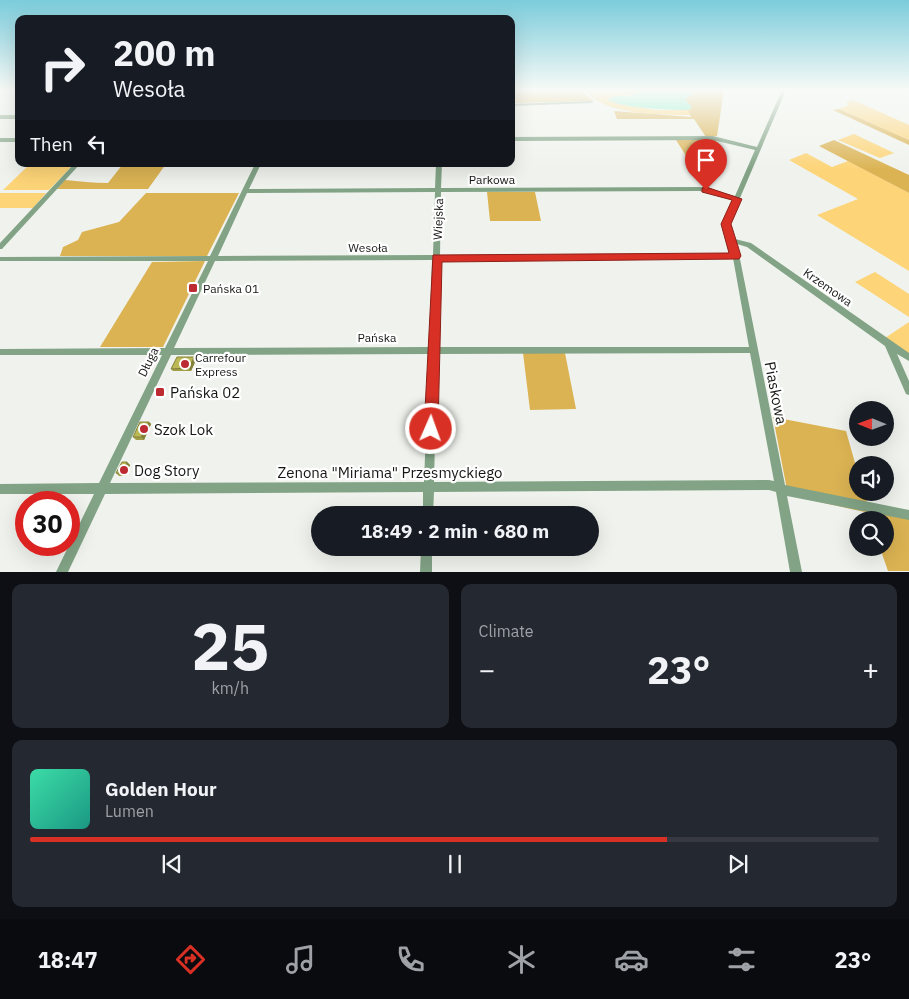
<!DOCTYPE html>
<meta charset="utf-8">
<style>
:root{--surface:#171b24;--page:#242831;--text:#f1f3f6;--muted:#9ea1a6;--line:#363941;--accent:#d93025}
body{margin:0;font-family:"IBM Plex Sans",sans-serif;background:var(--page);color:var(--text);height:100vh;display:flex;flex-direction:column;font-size:19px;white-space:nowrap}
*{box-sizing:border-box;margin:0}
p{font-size:16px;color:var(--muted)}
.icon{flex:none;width:28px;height:28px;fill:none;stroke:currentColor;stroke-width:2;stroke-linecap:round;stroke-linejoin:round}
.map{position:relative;height:572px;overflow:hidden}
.drawer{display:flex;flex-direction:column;gap:12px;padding:12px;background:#0d0f14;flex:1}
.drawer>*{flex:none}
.hud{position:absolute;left:15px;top:15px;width:500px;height:152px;border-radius:10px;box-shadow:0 5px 20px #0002;background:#171b24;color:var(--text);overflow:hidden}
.needle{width:32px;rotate:271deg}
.controls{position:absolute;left:849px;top:401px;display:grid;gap:10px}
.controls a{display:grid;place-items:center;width:45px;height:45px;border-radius:50%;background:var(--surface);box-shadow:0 5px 20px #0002;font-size:25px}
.speed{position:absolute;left:15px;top:491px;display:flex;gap:10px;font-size:25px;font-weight:700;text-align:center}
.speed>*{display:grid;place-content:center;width:65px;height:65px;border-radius:50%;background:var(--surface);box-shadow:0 5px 20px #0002;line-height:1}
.speed .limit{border:8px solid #d22;background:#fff;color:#111}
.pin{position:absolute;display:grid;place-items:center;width:42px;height:42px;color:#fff;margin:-51px -21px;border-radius:50% 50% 50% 0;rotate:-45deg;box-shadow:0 0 5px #0007}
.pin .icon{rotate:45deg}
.me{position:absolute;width:55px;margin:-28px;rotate:2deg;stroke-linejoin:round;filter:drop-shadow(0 0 4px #0008)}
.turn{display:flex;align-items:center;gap:18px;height:105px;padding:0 15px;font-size:22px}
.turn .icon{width:65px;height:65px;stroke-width:2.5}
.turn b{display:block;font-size:35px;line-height:42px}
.then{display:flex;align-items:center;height:48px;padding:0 15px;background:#0003;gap:10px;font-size:19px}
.big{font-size:38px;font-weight:800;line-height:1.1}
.drawer .widget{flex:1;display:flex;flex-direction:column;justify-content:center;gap:8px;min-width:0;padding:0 18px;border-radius:10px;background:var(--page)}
.drawer .dial{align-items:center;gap:0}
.dial b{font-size:65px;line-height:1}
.song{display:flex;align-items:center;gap:15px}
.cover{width:60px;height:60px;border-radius:8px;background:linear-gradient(135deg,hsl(160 70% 55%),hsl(170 70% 35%))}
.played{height:5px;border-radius:2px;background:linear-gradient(90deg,var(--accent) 75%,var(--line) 75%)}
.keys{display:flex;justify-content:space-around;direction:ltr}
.heat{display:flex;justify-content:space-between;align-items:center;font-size:28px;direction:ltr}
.drawer .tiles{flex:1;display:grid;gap:12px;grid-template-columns:1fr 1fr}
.widget:last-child{grid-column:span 2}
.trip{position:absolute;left:311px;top:506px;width:288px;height:50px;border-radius:25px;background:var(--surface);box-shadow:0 5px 20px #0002;font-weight:800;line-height:50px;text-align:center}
.tab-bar{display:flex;height:80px;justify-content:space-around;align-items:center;background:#090b0e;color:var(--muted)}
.tab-bar .icon{width:35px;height:35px}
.tab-bar .on{color:var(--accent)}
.tab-bar b{font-size:22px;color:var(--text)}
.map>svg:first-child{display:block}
</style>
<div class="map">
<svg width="909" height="572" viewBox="0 0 909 572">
<rect width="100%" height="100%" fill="#f0f3ed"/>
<!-- green -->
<g fill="#fdd477">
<path d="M 586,90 L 638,91 L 641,92 L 630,96 L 625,95 L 620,104 L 655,110 L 688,110 L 691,115 C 664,115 601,115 586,90 Z"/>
<polygon points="853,100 909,125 909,140 839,109 849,105 846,103"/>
<polygon points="854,134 894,153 880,158 838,140"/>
<polygon points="806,153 832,167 848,161 909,193 909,271 817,215 858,199 789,160"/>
<polygon points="30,164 74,164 49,190 3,190"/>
<polygon points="0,193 46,193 33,208 0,208"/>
<polygon points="875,272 909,294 909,317 855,282"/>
<polygon points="909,322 909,354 885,338"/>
</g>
<!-- forest -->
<g fill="#dbb353">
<polygon points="511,90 579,90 594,101 511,103"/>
<polygon points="693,90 724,90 717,136 706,137 694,119 617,119 614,111 691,117 688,110 691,108 685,99 692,94"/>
<polygon points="839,109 909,140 909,145 833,110"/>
<polygon points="676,140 716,140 712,162 690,162"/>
<polygon points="834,140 909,175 909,193 819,146"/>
<path d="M 123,164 L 166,164 L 148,189 L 57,189 L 65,180 C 79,181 93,183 108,183 Z"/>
<polygon points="487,192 535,192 541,221 490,221"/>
<polygon points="146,193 239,193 207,256 60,256 63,247 78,240 82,232 119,222"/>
<polygon points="205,261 163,347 100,347 152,262"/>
<polygon points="523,353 565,353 576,409 530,410"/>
<polygon points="773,417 846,431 857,470 858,492 864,493 867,502 909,511 909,571 888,571 880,548 885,548 885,520 872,520 869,513 788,495"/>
</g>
<!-- water -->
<path fill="#78efc7" d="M 631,90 L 693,90 L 693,93 L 685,99 L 692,107 L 688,110 C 674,110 615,108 608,99 L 615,96 L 630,96 L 641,92 Z"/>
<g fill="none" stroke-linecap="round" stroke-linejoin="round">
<!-- minor -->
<g fill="#82a386" fill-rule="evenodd">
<path d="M 782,90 L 786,90 L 740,198 L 741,199 L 739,201 L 729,224 L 735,239 L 751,243 L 909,353 L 909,361 L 897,354 L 909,381 L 909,395 L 906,394 L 885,346 L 747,247 L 737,244 L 785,485 L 909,510 L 909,520 L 787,496 L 802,572 L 790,572 L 776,492 L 769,490 L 434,492 L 433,515 L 423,515 L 423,492 L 105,494 L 68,572 L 56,572 L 94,494 L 0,494 L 0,484 L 99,483 L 162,355 L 0,355 L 0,349 L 165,348 L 208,261 L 0,261 L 0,257 L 210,256 L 255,164 L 261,164 L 249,189 L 435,188 L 436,164 L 442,164 L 441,188 L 700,187 L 735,196 L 755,150 L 713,140 L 511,141 L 511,137 L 713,136 L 757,147 ZM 700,191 L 733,200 L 723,224 L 730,242 L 732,254 L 440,255 L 441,192 ZM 435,192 L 433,255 L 218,256 L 247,193 ZM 733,258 L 749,347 L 437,347 L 440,260 ZM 432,260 L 429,347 L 174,348 L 215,261 ZM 750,353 L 774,481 L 769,480 L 434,482 L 437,354 ZM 429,354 L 424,482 L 110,483 L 171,355 Z"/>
<polygon points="904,90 909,90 909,92 904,91"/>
<polygon points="591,101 593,102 593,103 511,106 511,104"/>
<rect x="0" y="115" width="19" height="4"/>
<rect x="0" y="138" width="19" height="4"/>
<polygon points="74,164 80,164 2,249 0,249 0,243"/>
<polygon points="421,548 432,548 432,572 420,572"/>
</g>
</g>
<!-- wall -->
<g fill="#a29e48">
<polygon points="196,360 191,371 173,371 171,369"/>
<polygon points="149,422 151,424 144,440 136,440 133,437"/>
<polygon points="127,462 130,465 125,476 119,476 116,473"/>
</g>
<!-- shaded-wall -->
<g fill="#84813b">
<polygon points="194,357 196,360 191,371 189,368"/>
<polygon points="149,422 151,424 144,440 141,437"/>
<polygon points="127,462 130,465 125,476 122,473"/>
</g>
<!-- building -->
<g fill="#bcb854" stroke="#84813b">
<polygon points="177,357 194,357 189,368 171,369"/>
<polygon points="140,422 149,422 141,437 133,437"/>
<polygon points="122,462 127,462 122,473 116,473"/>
</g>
<!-- sky -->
<linearGradient id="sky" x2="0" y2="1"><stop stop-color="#7bccdb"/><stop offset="0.53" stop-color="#f8faf7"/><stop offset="1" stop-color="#f8faf7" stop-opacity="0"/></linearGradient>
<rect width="909" height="170" fill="url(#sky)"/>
<!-- route -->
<polygon fill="#d93025" stroke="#8d1f18" points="706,187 742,199 731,224 741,256 739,259 442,262 438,429 436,433 431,435 426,433 424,429 433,255 729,253 721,224 732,200 702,192 702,188"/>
<!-- markers -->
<g fill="#bb2b31" stroke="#fff" stroke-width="2">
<rect x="188" y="283" width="10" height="10" rx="2.5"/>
<circle cx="185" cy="364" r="5"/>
<rect x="155" y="387" width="10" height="10" rx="2.5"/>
<circle cx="144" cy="429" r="5"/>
<circle cx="124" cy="470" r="5"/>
</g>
<g text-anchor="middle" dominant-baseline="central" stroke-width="4.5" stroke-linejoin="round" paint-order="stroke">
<!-- street labels -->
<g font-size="12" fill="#161715" stroke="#fff">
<text x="492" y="179">Parkowa</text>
<text transform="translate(438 219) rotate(-88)">Wiejska</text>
<text x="368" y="247">Wesoła</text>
<text transform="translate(828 287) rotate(35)">Krzemowa</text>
<text x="377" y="337">Pańska</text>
<text transform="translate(148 362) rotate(-64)">Długa</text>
</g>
<!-- poi labels -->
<g font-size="12" fill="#161715" stroke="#fff" text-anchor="start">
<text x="203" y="288">Pańska 01</text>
<text x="195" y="357">Carrefour<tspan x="195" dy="14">Express</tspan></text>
</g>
<!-- near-poi labels -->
<g font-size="15" fill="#161715" stroke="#fff" text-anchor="start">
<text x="170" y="392">Pańska 02</text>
<text x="154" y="429">Szok Lok</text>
<text x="134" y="470">Dog Story</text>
</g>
<!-- near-street labels -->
<g font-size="15" fill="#161715" stroke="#fff">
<text transform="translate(776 393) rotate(79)">Piaskowa</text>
<text x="390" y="472">Zenona "Miriama" Przesmyckiego</text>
</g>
</g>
</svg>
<div class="controls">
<a><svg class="needle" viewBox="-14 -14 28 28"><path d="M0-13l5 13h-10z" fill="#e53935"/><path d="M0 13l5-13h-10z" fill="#9ea1a6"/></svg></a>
<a><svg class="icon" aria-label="sound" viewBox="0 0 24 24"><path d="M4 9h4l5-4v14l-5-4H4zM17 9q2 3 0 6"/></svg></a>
<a><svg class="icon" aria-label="search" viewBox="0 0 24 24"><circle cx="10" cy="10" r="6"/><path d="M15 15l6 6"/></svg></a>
</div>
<div class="speed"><div class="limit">30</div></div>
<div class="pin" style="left:706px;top:190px;background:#d93025"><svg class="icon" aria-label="arrive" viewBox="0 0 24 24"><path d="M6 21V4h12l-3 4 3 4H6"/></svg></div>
<svg class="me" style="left:431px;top:429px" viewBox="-20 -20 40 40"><circle r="17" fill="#d93025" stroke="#fff" stroke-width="3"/><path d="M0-11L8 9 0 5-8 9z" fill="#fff"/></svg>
<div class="trip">18:49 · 2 min · 680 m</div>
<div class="hud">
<div class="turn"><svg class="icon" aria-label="right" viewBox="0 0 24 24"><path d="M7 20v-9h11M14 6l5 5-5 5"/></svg><div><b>200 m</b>Wesoła</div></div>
<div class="then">Then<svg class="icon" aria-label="left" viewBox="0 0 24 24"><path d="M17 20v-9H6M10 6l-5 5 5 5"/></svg></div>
</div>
</div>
<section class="drawer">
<div class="tiles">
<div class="widget dial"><b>25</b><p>km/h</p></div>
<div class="widget"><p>Climate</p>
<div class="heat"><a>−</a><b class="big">23°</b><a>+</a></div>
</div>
<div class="widget">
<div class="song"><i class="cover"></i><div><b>Golden Hour</b><p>Lumen</p></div></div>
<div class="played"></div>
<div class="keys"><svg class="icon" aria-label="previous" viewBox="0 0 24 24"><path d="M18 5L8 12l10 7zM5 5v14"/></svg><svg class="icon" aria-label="pause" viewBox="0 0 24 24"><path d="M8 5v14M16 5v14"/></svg><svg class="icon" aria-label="next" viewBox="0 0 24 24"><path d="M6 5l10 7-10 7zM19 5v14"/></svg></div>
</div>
</div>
</section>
<nav class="tab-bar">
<b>18:47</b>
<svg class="icon on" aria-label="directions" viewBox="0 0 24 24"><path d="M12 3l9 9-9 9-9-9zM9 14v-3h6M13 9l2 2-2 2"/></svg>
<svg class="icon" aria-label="music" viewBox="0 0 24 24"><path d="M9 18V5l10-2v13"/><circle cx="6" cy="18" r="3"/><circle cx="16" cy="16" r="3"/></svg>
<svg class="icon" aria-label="phone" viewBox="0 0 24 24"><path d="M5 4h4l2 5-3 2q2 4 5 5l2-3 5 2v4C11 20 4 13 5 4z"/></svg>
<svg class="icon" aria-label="climate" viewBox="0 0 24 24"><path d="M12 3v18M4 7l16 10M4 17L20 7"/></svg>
<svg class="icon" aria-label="car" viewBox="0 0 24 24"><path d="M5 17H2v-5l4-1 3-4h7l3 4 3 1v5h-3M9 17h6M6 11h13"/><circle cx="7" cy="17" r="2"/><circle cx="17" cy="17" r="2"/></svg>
<svg class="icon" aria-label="filters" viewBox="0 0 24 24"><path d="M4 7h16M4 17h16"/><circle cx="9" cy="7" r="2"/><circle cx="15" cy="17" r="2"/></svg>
<b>23°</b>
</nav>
